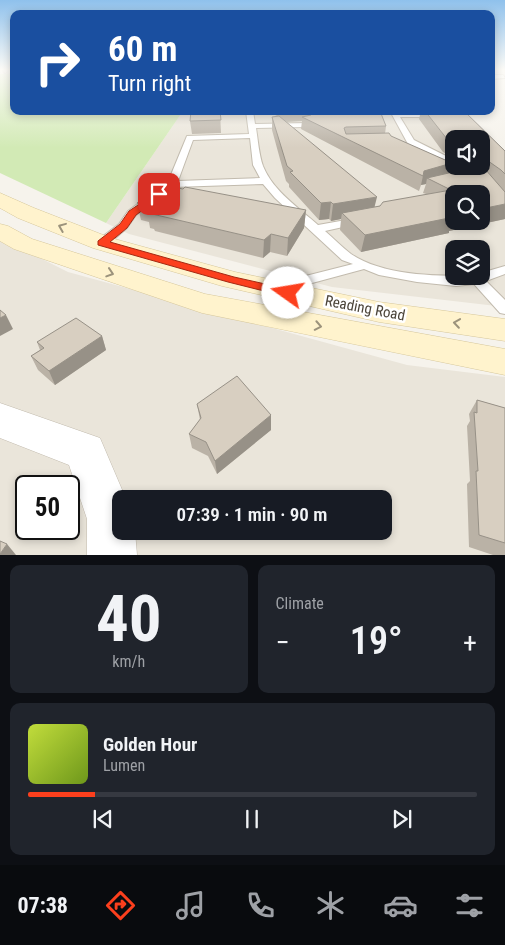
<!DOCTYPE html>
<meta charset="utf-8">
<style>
:root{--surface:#171b24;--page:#20242c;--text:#f1f3f6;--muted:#9ea1a6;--line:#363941;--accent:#fc3f1d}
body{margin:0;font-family:"Roboto Condensed",sans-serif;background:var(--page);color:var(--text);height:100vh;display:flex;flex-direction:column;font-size:19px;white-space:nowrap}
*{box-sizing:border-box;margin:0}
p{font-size:16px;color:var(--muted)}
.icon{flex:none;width:28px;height:28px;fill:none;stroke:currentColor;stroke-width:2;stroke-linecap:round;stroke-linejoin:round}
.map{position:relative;height:555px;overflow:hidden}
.side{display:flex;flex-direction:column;gap:10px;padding:10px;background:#0d0f14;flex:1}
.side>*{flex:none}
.guide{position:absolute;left:10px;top:10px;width:485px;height:105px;border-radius:10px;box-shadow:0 2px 8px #0003;background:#1a4fa0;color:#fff;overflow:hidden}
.tools{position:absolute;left:445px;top:130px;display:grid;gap:10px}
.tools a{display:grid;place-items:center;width:45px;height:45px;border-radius:10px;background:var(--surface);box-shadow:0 2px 8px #0003;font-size:25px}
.speed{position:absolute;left:15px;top:475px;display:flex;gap:10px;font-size:25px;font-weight:700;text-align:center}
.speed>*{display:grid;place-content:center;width:65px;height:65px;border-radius:50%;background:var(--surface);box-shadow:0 2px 8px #0003;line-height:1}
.speed .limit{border:2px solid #111;border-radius:8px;background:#fff;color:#111}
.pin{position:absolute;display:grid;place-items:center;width:42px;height:42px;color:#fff;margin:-21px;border-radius:10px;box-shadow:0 2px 8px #0006}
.me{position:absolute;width:55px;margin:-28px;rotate:283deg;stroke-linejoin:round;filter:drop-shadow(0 0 4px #0008)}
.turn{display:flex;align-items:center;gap:18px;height:105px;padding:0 15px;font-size:22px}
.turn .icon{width:65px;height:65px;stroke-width:2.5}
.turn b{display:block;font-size:35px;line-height:42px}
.big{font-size:38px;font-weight:600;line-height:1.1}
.side .widget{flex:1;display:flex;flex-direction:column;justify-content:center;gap:8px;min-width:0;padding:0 18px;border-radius:10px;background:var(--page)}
.side .dial{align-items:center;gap:0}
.dial b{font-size:65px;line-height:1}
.song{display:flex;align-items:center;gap:15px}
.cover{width:60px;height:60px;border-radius:8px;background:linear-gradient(135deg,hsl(70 70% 55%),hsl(80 70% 35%))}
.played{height:5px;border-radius:2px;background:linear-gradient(90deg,var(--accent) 15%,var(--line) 15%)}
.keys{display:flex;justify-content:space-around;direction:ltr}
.heat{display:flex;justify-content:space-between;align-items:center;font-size:28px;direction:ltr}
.side .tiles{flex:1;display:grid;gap:10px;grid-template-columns:1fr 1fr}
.widget:last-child{grid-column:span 2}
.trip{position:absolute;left:112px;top:490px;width:280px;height:50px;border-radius:10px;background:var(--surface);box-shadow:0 2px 8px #0003;font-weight:600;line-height:50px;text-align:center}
.dock{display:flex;height:80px;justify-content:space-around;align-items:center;background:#090b0e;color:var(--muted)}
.dock .icon{width:35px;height:35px}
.dock .active{color:var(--accent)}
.dock b{font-size:22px;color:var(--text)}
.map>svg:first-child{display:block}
</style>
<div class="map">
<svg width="505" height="555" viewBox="0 0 505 555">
<rect width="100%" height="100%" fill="#f6f3ec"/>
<!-- residential -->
<g fill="#eae5da" fill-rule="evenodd">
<path d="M 183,111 L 459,111 L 505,162 L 505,307 L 332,287 L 129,234 L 106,223 ZM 454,139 L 481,139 L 481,166 L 454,166 ZM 454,194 L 481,194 L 481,221 L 454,221 ZM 454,249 L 481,249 L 481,276 L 454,276 Z"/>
<path d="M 0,238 L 68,272 L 407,365 L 505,377 L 505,555 L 0,555 ZM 26,486 L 69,486 L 69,529 L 26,529 ZM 121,499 L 384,499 L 384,531 L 121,531 Z"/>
</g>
<!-- green -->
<polygon fill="#d2eab5" points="14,73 14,111 183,111 106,223 0,173 0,74"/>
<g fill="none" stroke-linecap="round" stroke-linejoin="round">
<!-- service casing -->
<g stroke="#c2bbae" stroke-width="2">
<g id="service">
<polygon points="2,70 8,70 8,71 5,73"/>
<polygon points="491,75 503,75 505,78 491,79"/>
<path d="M 246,111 L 253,111 L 255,124 L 308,123 L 309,125 L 305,127 L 256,128 C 258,140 259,155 263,166 C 273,191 299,208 318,225 L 357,218 L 361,219 L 363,221 L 361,223 L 325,231 C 333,238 342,247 351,254 C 385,277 441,276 481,276 L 481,273 L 505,266 L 505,274 L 486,281 L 505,300 L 505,314 L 500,313 L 474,284 L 456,286 L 417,282 L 379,275 L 364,269 L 275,293 L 270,291 L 268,288 L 270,285 L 353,264 L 342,260 L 275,198 L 263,184 L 174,187 L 136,215 L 127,228 L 106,246 L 98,246 L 96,243 L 98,240 L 119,224 L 128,211 L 168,182 L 187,136 L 249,134 ZM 250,138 L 253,165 L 260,178 L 178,181 L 193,140 Z"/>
<polygon points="390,111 440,113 441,115 437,117 400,117 414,140 454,160 454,166 456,166 451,166 408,144"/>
</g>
</g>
<!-- minor casing -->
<g stroke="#c2bbae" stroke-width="1">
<polygon id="minor" points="0,403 100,438 126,499 121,499 121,531 135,531 137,555 87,555 87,519 69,465 0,438"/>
</g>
<!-- secondary casing -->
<g stroke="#d6c79b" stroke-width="1">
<g id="secondary">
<polygon points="0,193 34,208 111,238 235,272 379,302 505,319 505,341 379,322 222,286 93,248 18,218 0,208"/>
<polygon points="0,224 8,226 32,239 205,294 505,349 505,375 202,313 14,249 0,241"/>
</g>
</g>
<!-- service -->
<use href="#service" fill="#fff" fill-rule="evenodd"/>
<!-- minor -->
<use href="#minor" fill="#fff" fill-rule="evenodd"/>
<!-- secondary -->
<use href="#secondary" fill="#fff3cd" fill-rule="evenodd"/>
</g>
<!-- wall -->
<g fill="#bab2a6" fill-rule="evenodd">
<polygon points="220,111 221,133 192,134 190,121"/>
<path d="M 267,111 L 380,111 L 386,126 L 385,134 L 452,163 L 449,173 L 469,170 L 470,168 L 463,166 L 481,166 L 481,139 L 454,139 L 454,158 L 443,152 L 419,119 L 421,111 L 464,111 L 505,151 L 505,219 L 449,231 L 449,233 L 361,252 L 340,230 L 341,219 L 331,221 L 329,219 L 319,220 L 289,187 L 289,184 L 286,181 L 272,130 L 272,117 L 277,116 ZM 281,119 L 287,122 L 302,121 L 301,129 L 419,191 L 421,185 L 426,184 L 423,193 L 426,194 L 375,207 Z"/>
<polygon points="183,189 306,210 304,228 287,256 270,252 263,258 155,231 154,229 150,228 149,222 141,220 137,203"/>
<polygon points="102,336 106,350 55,385 38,370 31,356 40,350 37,342"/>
<polygon points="477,400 505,408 505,555 493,555 469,547 467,484 470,481 467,426 470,421 469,414"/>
<polygon points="197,404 271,415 271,430 217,474 208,456 192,448 189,434 200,420"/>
</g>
<!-- shaded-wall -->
<g fill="#979187">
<polygon points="452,163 448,177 427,178 426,184 421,185 424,171"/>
<polygon points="377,197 373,213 342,213 341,219 331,221 333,204"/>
<polygon points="331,202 329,219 319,220 321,203"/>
<polygon points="505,204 505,219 449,231 449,233 361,252 365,235 454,215 454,221 481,221 481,209"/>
<polygon points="306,210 304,228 287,256 288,238"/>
<polygon points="271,234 270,252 263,258 264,240"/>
<polygon points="6,315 13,329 0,336 0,318"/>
<polygon points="102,336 106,350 55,385 49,371"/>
<polygon points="271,415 271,430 217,474 215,461"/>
<polygon points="7,544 16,555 0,555 0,554"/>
</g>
<!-- building -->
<g fill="#d8cfc1" stroke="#979187">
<polygon points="191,111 220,111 221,120 190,121"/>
<polygon points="311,111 380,111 386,126 346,127 344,128 346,134 389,133 391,136 452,163 424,171 423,176 302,117 311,115 312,112"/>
<polygon points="425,111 464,111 505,151 505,174 501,170 481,156 481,139 454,139 454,142 447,139"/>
<polygon points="279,116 377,197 333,204 331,202 321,203 290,172 293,171 287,166 272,117"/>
<polygon points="474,166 479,166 485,169 505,192 505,204 481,209 481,194 454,194 454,215 452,215 454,217 365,235 342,213 380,206 383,202 451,190 427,178 466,169 474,173 470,167"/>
<polygon points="162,185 183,189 185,187 306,210 288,238 271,234 264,240 152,214 154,212 147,211 152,207 137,203"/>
<polygon points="0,310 6,315 0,318"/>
<polygon points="76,318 102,336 49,371 31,356 44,348 37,342"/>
<polygon points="237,376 271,415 215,461 206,442 189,434 201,418 197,404"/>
<polygon points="477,400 505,408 505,543 479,535 476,471 478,471 474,412 477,413"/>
<polygon points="0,541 7,544 0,554"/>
</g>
<!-- one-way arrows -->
<defs><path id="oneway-chevron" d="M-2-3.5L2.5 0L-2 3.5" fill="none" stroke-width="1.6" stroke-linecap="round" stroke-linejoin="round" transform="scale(1.25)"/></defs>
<g stroke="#9c937c">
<use href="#oneway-chevron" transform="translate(62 227) rotate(-158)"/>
<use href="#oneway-chevron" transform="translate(110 273) rotate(18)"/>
<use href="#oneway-chevron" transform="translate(457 323) rotate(-172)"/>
<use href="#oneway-chevron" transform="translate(318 326) rotate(11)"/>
</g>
<!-- sky -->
<linearGradient id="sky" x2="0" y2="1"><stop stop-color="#8fc1ec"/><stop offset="0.47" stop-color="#fbfaf6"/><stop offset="1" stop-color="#fbfaf6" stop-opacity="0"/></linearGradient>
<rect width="505" height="148" fill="url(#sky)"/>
<!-- route -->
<polygon fill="#fc3f1d" stroke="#a42913" points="159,191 163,194 162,196 136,215 127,228 110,242 234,277 292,290 294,293 292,296 288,297 228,282 98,245 98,241 120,224 129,211"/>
<g text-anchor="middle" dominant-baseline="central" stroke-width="5" stroke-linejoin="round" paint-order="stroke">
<!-- street labels -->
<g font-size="15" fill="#4b4439" stroke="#fff">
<text transform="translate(365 308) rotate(11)">Reading Road</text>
</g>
</g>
</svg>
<div class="tools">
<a><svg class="icon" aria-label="sound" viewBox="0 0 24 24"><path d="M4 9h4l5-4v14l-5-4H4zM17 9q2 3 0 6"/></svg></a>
<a><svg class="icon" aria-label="search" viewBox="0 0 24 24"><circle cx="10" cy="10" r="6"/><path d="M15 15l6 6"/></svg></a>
<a><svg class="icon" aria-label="layers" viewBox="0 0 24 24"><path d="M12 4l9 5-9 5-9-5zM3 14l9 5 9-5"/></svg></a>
</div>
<div class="speed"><div class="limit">50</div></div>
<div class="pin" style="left:159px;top:194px;background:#d93025"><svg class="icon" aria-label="arrive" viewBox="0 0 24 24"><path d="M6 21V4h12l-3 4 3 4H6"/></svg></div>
<svg class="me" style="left:288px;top:293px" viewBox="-20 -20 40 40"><circle r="19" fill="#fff"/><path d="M0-13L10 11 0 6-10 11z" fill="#fc3f1d"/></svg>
<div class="trip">07:39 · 1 min · 90 m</div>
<div class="guide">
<div class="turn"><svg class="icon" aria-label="right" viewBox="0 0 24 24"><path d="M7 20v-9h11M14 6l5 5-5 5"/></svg><div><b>60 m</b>Turn right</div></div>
</div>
</div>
<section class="side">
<div class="tiles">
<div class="widget dial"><b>40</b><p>km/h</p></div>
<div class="widget"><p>Climate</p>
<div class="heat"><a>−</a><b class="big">19°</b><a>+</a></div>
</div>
<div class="widget">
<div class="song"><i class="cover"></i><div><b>Golden Hour</b><p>Lumen</p></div></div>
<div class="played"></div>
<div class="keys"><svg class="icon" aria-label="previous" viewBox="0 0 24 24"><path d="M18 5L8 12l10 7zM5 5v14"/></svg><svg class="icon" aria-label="pause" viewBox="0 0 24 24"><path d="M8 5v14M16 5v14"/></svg><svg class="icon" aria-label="next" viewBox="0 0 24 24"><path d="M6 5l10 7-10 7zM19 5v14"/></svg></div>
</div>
</div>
</section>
<nav class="dock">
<b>07:38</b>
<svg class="icon active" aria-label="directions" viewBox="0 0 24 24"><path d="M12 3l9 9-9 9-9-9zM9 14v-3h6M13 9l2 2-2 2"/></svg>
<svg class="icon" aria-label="music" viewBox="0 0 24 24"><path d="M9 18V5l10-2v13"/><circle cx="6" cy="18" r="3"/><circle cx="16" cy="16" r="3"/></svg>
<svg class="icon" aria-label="phone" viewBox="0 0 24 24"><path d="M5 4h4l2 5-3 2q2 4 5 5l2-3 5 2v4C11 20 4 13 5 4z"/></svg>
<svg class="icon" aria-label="climate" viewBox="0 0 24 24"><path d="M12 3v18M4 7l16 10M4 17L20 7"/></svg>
<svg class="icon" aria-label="car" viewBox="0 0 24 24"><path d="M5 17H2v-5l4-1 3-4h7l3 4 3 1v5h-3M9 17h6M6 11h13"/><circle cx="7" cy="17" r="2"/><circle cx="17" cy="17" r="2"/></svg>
<svg class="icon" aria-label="filters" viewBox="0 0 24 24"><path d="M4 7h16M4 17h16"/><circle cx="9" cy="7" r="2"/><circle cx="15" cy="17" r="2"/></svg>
</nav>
